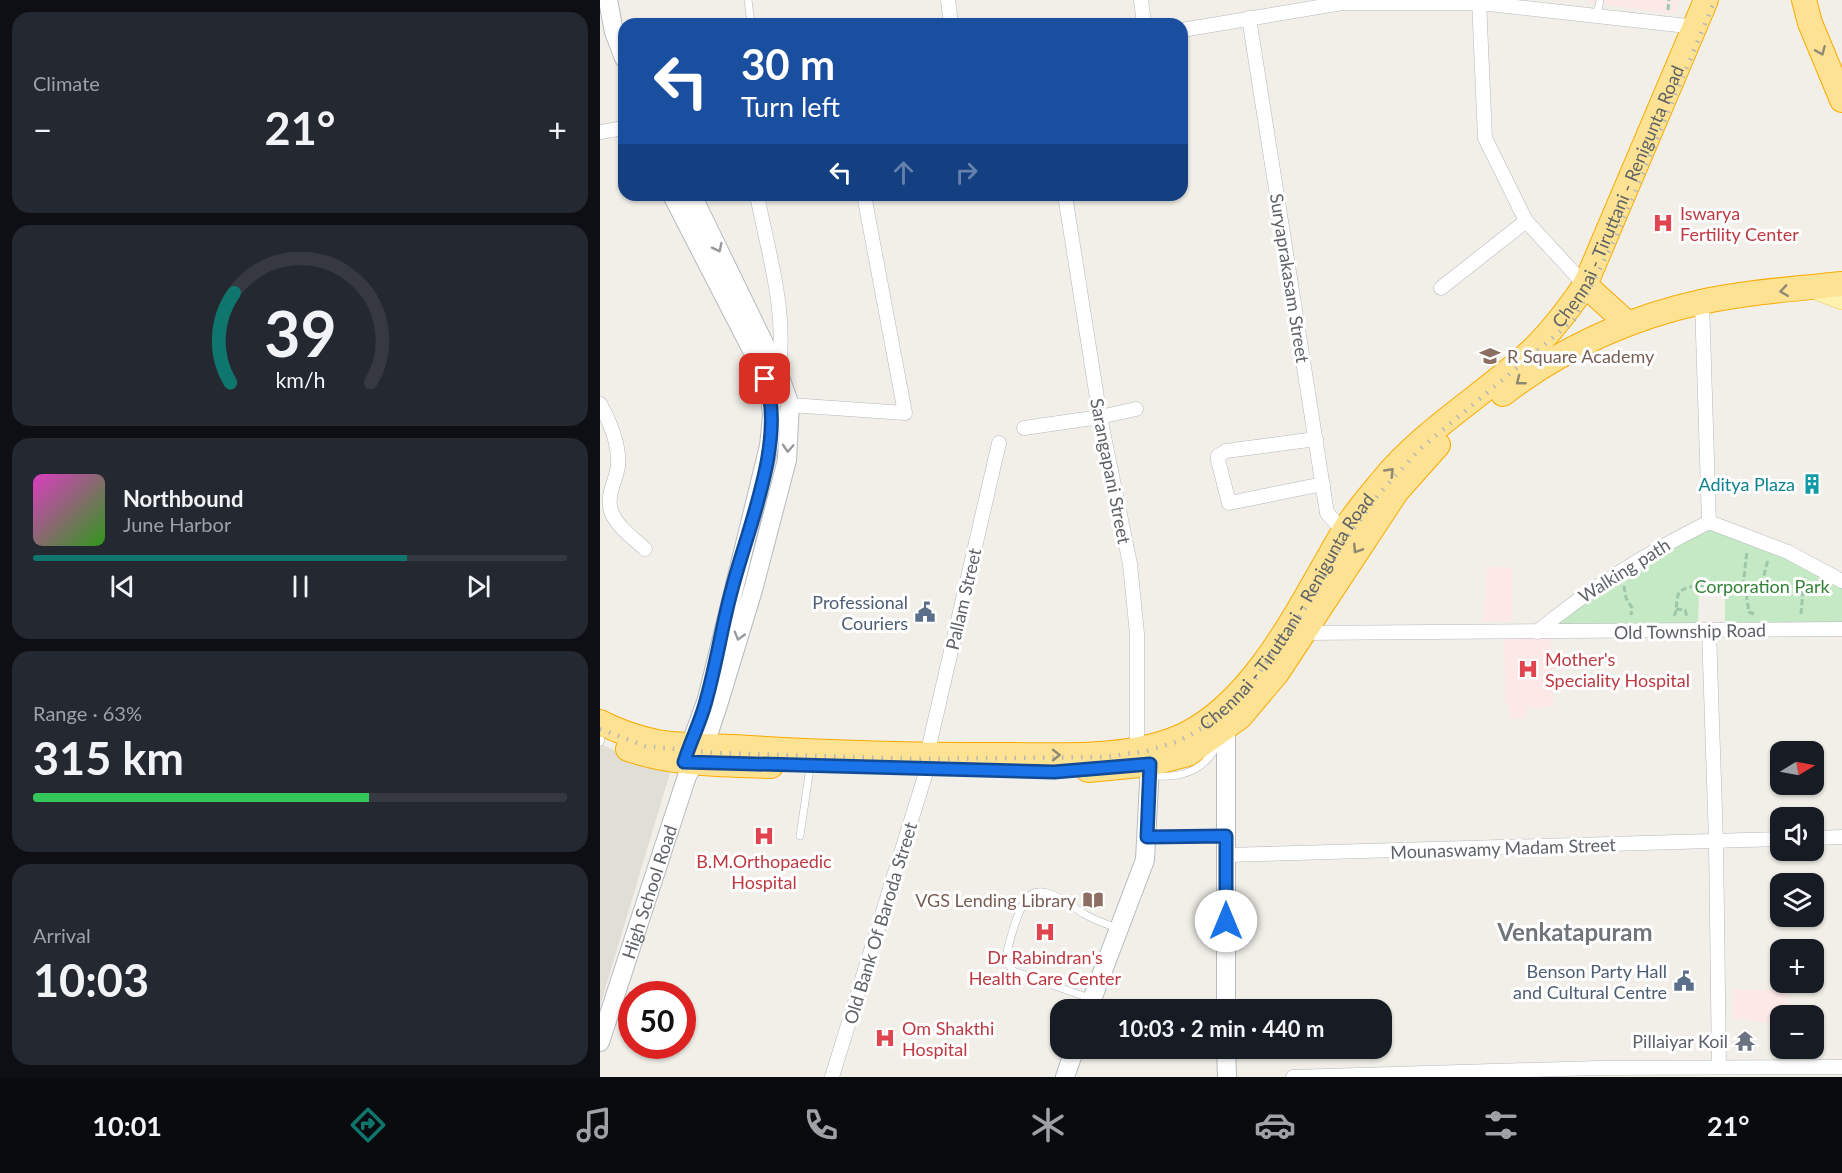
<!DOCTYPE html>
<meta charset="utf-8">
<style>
:root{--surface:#171b24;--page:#242831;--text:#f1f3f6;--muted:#9ea1a6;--line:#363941;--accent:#0f766e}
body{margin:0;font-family:Lato,sans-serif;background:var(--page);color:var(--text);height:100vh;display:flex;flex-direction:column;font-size:22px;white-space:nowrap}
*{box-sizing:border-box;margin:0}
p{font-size:20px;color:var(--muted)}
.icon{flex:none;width:33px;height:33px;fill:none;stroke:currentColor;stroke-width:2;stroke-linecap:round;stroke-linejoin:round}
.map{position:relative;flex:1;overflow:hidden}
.panel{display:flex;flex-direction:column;gap:12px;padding:12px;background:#0d0f14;width:600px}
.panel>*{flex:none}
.banner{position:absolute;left:18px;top:18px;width:570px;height:183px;border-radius:18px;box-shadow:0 2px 4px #0004;background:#1a4fa0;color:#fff;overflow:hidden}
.needle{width:39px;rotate:80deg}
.buttons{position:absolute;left:1170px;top:741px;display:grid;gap:12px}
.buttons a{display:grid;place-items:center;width:54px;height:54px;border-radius:12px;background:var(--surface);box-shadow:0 2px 4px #0004;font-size:30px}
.speed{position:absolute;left:18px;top:981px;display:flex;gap:12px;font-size:30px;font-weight:700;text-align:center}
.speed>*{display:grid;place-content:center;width:78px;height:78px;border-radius:50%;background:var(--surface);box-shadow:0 2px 4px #0004;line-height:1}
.speed .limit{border:9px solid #d22;background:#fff;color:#111}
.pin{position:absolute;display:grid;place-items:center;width:51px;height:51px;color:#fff;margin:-26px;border-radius:12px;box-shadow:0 3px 9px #0006}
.me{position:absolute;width:66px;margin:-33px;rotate:0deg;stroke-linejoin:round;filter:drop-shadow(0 0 4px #0008)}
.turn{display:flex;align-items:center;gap:21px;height:126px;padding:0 24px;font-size:27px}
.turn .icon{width:78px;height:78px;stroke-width:2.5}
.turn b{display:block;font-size:42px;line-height:51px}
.lanes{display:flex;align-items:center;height:57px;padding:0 24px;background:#0003;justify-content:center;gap:30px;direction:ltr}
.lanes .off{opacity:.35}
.big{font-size:45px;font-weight:700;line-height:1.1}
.panel .widget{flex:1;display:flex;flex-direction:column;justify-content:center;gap:9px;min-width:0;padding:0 21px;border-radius:18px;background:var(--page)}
.panel .dial{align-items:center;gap:0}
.dial svg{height:156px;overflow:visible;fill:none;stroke:var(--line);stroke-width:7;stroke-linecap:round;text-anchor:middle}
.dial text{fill:var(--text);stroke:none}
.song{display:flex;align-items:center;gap:18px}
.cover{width:72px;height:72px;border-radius:9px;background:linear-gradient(135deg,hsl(310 70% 55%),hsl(110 70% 35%))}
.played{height:6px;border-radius:3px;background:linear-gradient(90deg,var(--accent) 70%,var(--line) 70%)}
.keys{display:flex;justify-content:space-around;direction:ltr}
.heat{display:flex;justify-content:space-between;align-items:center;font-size:33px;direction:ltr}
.charge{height:9px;border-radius:4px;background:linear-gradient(90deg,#34c759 63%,var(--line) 0)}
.trip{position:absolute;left:450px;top:999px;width:342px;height:60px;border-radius:18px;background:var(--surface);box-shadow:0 2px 4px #0004;font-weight:700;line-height:60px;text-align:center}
.tab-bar{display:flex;height:96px;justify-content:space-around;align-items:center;background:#090b0e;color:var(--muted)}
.tab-bar .icon{width:42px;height:42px}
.tab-bar .current{color:var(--accent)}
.tab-bar b{font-size:27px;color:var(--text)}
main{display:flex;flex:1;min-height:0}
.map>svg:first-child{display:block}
</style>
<main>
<section class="panel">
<div class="widget"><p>Climate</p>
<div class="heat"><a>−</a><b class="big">21°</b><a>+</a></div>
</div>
<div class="widget dial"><svg viewBox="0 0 100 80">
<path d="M14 69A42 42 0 1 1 86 69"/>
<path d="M14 69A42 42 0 0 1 16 23" stroke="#0f766e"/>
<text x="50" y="56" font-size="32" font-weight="700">39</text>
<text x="50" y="72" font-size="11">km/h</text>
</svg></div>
<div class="widget">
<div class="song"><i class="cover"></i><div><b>Northbound</b><p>June Harbor</p></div></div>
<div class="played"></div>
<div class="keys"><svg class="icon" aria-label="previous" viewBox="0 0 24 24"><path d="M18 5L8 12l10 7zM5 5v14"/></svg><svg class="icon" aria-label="pause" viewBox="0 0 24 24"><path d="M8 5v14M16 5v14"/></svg><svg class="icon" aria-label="next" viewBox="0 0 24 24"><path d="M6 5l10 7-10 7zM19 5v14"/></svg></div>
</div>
<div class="widget"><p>Range · 63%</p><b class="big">315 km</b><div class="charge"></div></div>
<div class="widget"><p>Arrival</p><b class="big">10:03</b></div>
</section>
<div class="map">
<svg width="1242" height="1077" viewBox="0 0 1242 1077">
<rect width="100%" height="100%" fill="#f1efe8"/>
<!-- education -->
<polygon fill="#e1ded6" points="0,744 70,773 0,1006"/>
<!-- medical -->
<g fill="#fce8e6">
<polygon points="989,0 1078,0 1075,14 989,2"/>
<polygon points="887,566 912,568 912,622 883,622"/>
<polygon points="904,639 951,639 953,707 927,708 925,719 912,719 905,698"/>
<polygon points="1133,989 1187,991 1189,1015 1180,1016 1180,1048 1191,1049 1192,1052 1175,1052 1171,1024 1132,1018"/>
</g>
<!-- green -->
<polygon fill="#c5e8c5" points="1113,528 1186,555 1242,586 1242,624 1125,625 1125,587 1099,588 1098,625 953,625 982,600 1104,529"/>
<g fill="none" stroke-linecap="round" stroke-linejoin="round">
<!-- lane casing -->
<g stroke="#b5b8bc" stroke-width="8">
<g id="lane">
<polyline points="148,0 151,24"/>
<polyline points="997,15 1000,0"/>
<polyline points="0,742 1,740"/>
<path d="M 554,770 L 559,776 C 586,778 607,767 618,743"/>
<polyline points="200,836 210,767"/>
<polyline points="547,837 626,836"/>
<path d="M 492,999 L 413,971 L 405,959 C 410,941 415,917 425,901 C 440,877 471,907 486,915 C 496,921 507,924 517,928"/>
</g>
</g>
<!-- street casing -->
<g stroke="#b5b8bc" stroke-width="15">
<g id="street">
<polyline points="348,0 351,24"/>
<polyline points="541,0 544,24"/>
<polyline points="879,0 885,138 926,221 985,285"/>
<polyline points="649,18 727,513 743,531"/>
<polyline points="582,30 742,3 880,3 1096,27"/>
<polyline points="0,132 24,128"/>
<path d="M 157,195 C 168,253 188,313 178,372"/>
<polyline points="465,195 500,417 530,564 537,634 537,748"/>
<polyline points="841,288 926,221"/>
<polyline points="1102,302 1109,522"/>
<path d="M 0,404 C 10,422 20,444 18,466 C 16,482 6,494 11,511 C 17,527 33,538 45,549"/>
<polyline points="190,405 305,413 264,195"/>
<polyline points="424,428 500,417 536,409"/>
<polyline points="716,439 626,451 618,456 618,460 629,503 723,484"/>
<polyline points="1109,630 1116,842 1119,1067"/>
<path d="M 937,632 C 991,587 1047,553 1109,522 L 1188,552 L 1242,581"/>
<polyline points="704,633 1242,629"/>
<polyline points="327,755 399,443"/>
<polyline points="1214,838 1242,837"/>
<polyline points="626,855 1180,839"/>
<polyline points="232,1077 327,769"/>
<polyline points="693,1077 998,1068 1242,1067"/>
</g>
</g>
<!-- secondary casing -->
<g stroke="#b6babf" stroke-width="20">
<g id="secondary">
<polyline points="8,0 14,32 24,58"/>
<polyline points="72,195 160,366 170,393 172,416 169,446 107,699 86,757"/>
<polyline points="626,727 626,1010"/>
<polyline points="488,1010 545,860 550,764"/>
<path id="s1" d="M 0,1042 L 87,776 L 104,747 L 118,705 L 153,590 L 187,460 L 190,405 L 178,372 L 92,195"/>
<polyline points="626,1048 627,1077"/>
<polyline points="465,1077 475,1048"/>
</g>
</g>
<!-- primary casing -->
<g stroke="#f2c960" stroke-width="22">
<polyline id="primary" points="1211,287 1242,299"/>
</g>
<!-- highway casing -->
<g stroke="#f9ab00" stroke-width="26">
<g id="highway">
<polyline points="1204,0 1210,23 1242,100"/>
<polyline points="985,285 1027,323"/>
<path d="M 903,394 C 961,349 1029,318 1101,302 C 1147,292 1195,289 1242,284"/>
<path id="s2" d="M 0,722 C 17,731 38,738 57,742 C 82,746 109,746 135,747 C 223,753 311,755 400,755 C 457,755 531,760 584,735 C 657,700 703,600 742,534 C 753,515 768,498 782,481 C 823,431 879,398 927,355 C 949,335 968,310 985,285 L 1106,0"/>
<path d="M 28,749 C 74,765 123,764 171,766"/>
<polyline points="488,770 550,764 588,754 640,717 677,673 797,491 838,445"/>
</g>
</g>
<!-- path -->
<g stroke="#9cc7a9" stroke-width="3" stroke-dasharray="6 3" stroke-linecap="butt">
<polyline points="1068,10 1069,0"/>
<polyline points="1024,586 1026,598 1032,608 1031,615"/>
<polyline points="1143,586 1147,551"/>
<polyline points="1147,591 1161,588 1168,559"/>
<polyline points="1076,609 1085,610 1087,617"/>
<polyline points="1201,614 1204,577"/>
<path d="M 1074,616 C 1078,610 1075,601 1079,593 C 1085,582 1132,584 1145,587 L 1149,612 L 1154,614"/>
</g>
<!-- lane -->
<use href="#lane" stroke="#fff" stroke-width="7"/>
<!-- street -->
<use href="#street" stroke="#fff" stroke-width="14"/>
<!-- secondary -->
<use href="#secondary" stroke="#fff" stroke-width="18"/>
<!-- primary -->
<use href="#primary" stroke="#fff2af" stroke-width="21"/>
<!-- highway -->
<use href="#highway" stroke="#fde293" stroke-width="24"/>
<!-- rail -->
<polyline stroke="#b6b7b8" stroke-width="4.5" stroke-dasharray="1.5 8" stroke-linecap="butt" points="0,729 45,746 116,753 316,759 506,757 547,751 579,741 604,727 626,712 654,680 712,599 743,543 779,494 821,448 974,320 1017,235 1115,0"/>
</g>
<!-- one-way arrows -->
<defs><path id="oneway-chevron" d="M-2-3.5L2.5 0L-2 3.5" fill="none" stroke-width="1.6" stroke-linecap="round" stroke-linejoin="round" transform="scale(1.5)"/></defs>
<g stroke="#8e8975">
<use href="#oneway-chevron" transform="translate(1221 51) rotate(67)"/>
<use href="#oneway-chevron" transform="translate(1184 291) rotate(172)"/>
<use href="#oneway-chevron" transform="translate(920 381) rotate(142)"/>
<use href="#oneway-chevron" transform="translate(790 472) rotate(-46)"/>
<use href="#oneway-chevron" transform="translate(757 549) rotate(123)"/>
<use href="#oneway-chevron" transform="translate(456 755) rotate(-1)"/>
</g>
<g stroke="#979a9d">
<use href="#oneway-chevron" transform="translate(118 248) rotate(64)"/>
<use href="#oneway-chevron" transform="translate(188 448) rotate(93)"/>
<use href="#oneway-chevron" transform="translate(139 636) rotate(106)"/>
</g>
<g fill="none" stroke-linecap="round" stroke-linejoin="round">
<!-- route casing -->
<g stroke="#114b97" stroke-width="15">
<path id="route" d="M 165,379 C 187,438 147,530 132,589 C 122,625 117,661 107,697 C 102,719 91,740 84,762 L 454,772 L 550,764 L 547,837 L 626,836 L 626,921"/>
</g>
<!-- route -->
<use href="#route" stroke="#1a73e8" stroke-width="10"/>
</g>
<!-- icons -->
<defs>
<g id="hospital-bare" transform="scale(1.62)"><path d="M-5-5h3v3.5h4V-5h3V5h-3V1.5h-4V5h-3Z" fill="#e0444e" stroke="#fff" stroke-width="2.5" paint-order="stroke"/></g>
<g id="university-bare" transform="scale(1.62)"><path d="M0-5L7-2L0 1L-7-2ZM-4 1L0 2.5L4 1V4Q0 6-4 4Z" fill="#8d6e63" stroke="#fff" stroke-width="2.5" paint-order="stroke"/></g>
<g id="building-bare" transform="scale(1.62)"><path d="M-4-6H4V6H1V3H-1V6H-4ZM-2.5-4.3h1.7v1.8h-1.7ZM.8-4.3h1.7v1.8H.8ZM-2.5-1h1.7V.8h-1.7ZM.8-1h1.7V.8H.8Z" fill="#0f9aa8" stroke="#fff" stroke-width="2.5" paint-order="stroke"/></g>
<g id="civic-bare" transform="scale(1.62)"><path d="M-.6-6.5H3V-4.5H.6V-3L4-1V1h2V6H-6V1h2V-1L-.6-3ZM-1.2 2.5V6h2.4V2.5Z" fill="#5c6f8a" stroke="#fff" stroke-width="2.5" paint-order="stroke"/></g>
<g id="library-bare" transform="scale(1.62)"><path d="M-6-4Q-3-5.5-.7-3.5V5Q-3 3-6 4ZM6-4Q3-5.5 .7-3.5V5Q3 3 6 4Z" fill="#8d6e63" stroke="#fff" stroke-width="2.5" paint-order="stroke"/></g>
<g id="temple-bare" transform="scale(1.62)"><path d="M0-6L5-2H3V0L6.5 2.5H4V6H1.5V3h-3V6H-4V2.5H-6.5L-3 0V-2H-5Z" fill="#6b7280" stroke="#fff" stroke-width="2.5" paint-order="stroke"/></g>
</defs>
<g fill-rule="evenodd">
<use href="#hospital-bare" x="1063" y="223"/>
<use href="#university-bare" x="890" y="356"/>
<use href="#building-bare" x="1212" y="484"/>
<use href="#civic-bare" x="325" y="612"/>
<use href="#hospital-bare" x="928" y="669"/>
<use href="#hospital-bare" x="164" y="836"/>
<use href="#library-bare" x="493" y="900"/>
<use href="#hospital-bare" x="445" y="932"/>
<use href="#civic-bare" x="1084" y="981"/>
<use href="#hospital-bare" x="285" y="1038"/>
<use href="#temple-bare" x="1145" y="1041"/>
</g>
<g text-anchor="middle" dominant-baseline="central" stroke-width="6" stroke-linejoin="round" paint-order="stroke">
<!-- street labels -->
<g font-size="18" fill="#5f6368" stroke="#fff">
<text stroke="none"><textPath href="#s2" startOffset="1294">Chennai - Tiruttani - Renigunta Road</textPath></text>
<text transform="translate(690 278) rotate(81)">Suryaprakasam Street</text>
<text transform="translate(511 471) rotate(79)">Sarangapani Street</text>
<text transform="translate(1024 570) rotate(-32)">Walking path</text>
<text transform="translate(363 599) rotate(-77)">Pallam Street</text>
<text stroke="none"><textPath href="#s2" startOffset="754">Chennai - Tiruttani - Renigunta Road</textPath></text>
<text transform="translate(1090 631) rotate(-1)">Old Township Road</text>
<text transform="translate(903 848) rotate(-2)">Mounaswamy Madam Street</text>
<text stroke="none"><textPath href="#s1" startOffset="158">High School Road</textPath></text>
<text transform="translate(280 923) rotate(-73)">Old Bank Of Baroda Street</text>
</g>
<!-- health labels -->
<g font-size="18" fill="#be3a42" stroke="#fff" text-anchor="start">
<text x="1080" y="213">Iswarya<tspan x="1080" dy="21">Fertility Center</tspan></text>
<text x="945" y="659">Mother's<tspan x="945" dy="21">Speciality Hospital</tspan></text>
<text x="164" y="861" text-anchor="middle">B.M.Orthopaedic<tspan x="164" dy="21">Hospital</tspan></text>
<text x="445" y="957" text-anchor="middle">Dr Rabindran's<tspan x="445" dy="21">Health Care Center</tspan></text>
<text x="302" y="1028">Om Shakthi<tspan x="302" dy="21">Hospital</tspan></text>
</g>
<!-- education labels -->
<g font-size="18" fill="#785e54" stroke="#fff" text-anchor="start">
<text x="907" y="356">R Square Academy</text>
<text x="476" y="900" text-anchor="end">VGS Lending Library</text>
</g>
<!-- culture labels -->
<g font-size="18" fill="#0d838f" stroke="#fff" text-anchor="end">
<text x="1195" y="484">Aditya Plaza</text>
</g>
<!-- park labels -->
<g font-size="18" fill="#348238" stroke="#fff">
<text x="1162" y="586">Corporation Park</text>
</g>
<!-- service labels -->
<g font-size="18" fill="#4e5e75" stroke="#fff" text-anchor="end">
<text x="308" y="602">Professional<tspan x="308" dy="21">Couriers</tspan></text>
<text x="1067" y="971">Benson Party Hall<tspan x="1067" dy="21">and Cultural Centre</tspan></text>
</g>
<!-- worship labels -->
<g font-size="18" fill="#5b616d" stroke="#fff" text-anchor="end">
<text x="1128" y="1041">Pillaiyar Koil</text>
</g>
<!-- district labels -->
<g font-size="24" font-weight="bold" fill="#70757a" stroke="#fff">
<text x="975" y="931">Venkatapuram</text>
</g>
</g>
</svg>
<div class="buttons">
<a><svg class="needle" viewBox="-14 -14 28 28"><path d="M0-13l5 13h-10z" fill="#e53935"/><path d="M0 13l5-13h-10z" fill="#9ea1a6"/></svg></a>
<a><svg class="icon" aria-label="sound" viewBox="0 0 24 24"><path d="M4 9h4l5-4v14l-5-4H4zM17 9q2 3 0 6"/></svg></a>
<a><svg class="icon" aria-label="layers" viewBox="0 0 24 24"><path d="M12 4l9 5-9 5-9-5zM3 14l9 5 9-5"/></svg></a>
<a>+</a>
<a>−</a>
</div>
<div class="speed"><div class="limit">50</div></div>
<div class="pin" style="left:165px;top:379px;background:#d93025"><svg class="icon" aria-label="arrive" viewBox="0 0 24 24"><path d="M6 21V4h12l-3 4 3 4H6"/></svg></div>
<svg class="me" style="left:626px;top:921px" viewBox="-20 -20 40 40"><circle r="19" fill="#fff"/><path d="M0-13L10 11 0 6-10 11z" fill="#1a73e8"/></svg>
<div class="trip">10:03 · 2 min · 440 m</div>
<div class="banner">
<div class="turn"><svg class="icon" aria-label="left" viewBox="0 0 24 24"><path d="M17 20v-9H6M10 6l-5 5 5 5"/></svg><div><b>30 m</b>Turn left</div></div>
<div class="lanes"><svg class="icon" aria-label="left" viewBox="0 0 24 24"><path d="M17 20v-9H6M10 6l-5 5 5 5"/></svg><svg class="icon off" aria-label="ahead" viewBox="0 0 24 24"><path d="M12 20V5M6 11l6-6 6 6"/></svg><svg class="icon off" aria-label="right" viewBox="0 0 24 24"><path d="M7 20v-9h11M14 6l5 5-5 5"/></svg></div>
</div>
</div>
</main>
<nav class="tab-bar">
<b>10:01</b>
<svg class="icon current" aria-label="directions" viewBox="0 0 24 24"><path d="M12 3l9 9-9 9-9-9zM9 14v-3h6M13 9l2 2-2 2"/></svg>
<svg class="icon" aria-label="music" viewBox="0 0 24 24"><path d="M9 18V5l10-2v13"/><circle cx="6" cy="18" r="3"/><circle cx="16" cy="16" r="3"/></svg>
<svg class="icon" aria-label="phone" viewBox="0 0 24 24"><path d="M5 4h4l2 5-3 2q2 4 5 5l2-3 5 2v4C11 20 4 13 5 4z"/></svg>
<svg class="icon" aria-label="climate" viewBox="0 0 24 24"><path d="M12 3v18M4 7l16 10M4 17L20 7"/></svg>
<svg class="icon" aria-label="car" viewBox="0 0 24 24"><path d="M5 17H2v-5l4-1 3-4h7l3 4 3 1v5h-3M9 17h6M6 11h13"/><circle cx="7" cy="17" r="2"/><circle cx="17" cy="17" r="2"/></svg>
<svg class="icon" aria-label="filters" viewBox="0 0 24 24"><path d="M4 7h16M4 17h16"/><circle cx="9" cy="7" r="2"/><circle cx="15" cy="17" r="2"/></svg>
<b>21°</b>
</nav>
